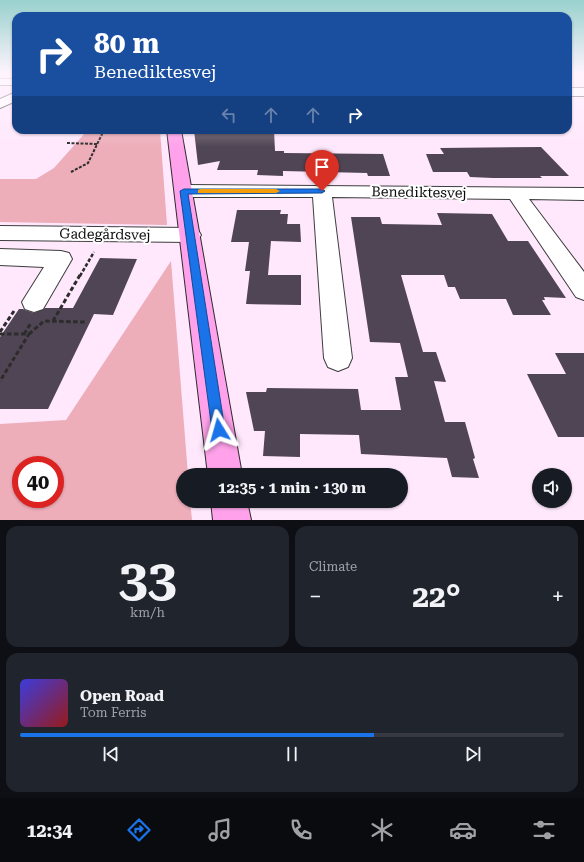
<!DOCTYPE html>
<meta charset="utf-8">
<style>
:root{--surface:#171b24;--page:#20242c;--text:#f1f3f6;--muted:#9ea1a6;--line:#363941;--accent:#1a73e8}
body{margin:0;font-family:"Roboto Serif",serif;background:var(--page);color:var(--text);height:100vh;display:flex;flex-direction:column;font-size:15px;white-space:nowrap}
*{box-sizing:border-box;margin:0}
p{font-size:13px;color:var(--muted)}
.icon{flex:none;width:22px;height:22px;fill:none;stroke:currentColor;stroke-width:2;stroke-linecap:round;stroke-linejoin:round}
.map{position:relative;height:520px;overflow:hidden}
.side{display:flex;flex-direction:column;gap:6px;padding:6px;background:#0d0f14;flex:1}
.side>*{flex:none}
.hud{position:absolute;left:12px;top:12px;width:560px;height:122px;border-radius:12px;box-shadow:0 1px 3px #0004;background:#1a4fa0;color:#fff;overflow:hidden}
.fabs{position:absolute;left:532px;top:468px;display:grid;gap:8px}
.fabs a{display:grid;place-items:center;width:40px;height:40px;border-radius:50%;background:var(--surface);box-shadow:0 1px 3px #0004;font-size:20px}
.speed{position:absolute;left:12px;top:456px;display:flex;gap:8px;font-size:20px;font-weight:700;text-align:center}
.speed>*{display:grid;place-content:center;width:52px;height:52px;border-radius:50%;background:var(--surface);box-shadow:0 1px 3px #0004;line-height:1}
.speed .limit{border:6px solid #d22;background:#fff;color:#111}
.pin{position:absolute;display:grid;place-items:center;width:34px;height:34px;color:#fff;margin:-41px -17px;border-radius:50% 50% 50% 0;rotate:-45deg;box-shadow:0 0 4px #0007}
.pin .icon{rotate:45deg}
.me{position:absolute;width:44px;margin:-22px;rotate:352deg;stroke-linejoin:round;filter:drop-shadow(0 0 3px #0008)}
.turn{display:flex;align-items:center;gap:14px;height:84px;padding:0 16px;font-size:18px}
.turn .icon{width:52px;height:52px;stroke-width:2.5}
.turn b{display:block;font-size:28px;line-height:34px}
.lanes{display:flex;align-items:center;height:38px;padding:0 16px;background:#0003;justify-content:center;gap:20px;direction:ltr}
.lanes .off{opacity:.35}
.big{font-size:30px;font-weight:700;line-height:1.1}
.side .widget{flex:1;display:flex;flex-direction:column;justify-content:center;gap:6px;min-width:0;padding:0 14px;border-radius:12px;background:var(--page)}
.side .dial{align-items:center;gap:0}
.dial b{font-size:52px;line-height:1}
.song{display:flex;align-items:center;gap:12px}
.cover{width:48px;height:48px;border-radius:6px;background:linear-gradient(135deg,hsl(240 70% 55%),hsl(0 70% 35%))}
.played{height:4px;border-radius:2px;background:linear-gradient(90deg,var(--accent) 65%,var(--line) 65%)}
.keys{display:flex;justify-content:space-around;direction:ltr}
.heat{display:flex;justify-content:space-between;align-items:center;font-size:22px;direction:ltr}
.side .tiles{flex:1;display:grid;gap:6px;grid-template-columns:1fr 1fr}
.widget:last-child{grid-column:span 2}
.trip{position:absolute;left:176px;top:468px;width:232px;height:40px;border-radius:20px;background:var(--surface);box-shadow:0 1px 3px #0004;font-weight:700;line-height:40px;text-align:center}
.tabs{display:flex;height:64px;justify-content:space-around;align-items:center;background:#090b0e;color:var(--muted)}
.tabs .icon{width:28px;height:28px}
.tabs .current{color:var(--accent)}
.tabs b{font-size:18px;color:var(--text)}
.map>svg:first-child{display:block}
</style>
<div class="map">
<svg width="584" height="520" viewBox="0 0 584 520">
<rect width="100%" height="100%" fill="#ffe7fc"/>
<!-- green -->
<g fill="#edadb9" fill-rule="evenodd">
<polygon points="100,130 160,130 167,225 0,222 0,179 36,179 54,168 86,132"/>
<path d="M 171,261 L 188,475 L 183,475 L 183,501 L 190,501 L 192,520 L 0,520 L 0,424 L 66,420 ZM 21,465 L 55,465 L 55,499 L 21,499 Z"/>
</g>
<!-- building -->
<g fill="#504554">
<polygon points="194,130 274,130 275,151 284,151 284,153 383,154 390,176 368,176 367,173 283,171 283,176 257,175 258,170 217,170 220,161 198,165"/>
<polygon points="541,147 569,176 540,176 542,178 493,178 470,177 467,172 433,172 426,154 444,154 440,148"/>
<polygon points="237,210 281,210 280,214 288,214 287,224 300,224 301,242 271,241 268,275 301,275 301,305 246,304 250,271 245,271 249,242 231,242"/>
<polygon points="437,213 492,214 508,241 528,241 566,298 544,297 545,300 542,300 551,315 513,315 506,299 460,299 455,287 448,287 444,275 401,275 423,352 436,352 446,382 434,381 445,422 465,422 475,458 473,459 479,478 452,477 447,458 361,454 359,435 300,434 300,457 263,456 265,431 254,431 246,392 266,392 267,388 358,389 361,410 401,410 395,377 408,377 400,343 370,342 351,217 380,217 382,224 442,225"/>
<polygon points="100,258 137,259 113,315 94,314 48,409 0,409 0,337 19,309 23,309 25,310 34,313 45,308 73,308"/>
<polygon points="555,353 584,353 584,437 558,437 527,374 566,374"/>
</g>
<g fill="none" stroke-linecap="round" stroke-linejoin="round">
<!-- street casing -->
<g stroke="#3d3d3d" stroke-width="2">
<g id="street">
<rect x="0" y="79" width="16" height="6"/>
<rect x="568" y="88" width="16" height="8"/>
<polygon points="16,92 16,101 0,108 0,99"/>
<polygon points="184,185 584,188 584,200 529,199 584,272 584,300 576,297 510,199 332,197 352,358 348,367 338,371 328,367 324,358 313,197 184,197 178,195 175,191 178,187"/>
<polygon points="0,226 191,228 198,230 201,235 198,240 191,242 0,240"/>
<polygon points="0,249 61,251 69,253 72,259 43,309 34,312 25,309 22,302 44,267 0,265"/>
</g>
</g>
<!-- secondary casing -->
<g stroke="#2c2c2c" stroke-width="2">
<g id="secondary">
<polygon points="167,130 181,130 242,475 208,475"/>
<polygon points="211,501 247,501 251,520 213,520"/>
</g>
</g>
<!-- path-far2 -->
<g stroke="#2c2c2c" stroke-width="2" stroke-dasharray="3 1.5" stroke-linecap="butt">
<polyline points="67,143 97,144"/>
<polyline points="71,172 88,163 104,130"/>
</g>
<!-- path-far1 -->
<polyline stroke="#2c2c2c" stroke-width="2.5" stroke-dasharray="3.5 2" stroke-linecap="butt" points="80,276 94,252"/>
<!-- path -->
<g stroke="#2c2c2c" stroke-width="3" stroke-dasharray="4.5 2.5" stroke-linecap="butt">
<polyline points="53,321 80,275"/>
<polyline points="0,332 14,311"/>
<polyline points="0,334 29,334 0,381"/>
<polyline points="24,334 31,323"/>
<polyline points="29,334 44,321 85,322"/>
</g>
<!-- street -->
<use href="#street" fill="#fff" fill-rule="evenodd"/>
<!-- secondary -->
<use href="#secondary" fill="#ffa2eb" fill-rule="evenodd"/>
</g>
<!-- sky -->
<linearGradient id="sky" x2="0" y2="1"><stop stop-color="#98d1cd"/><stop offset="0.5" stop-color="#fff4fe"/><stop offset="1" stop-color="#fff4fe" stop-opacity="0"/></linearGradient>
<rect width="584" height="147" fill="url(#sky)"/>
<!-- route -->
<polygon fill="#1a73e8" stroke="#114b97" points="184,189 322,189 325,191 322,193 188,194 225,430 223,435 219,437 214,435 212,430 180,191"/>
<!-- slow -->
<polygon fill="#f59e0b" points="200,189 276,189 280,191 276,193 198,193 198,190"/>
<g text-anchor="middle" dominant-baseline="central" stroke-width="4" stroke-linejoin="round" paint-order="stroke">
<!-- street labels -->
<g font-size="14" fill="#0a0a0a" stroke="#fff">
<text transform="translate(419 192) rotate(1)">Benediktesvej</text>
<text transform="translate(105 234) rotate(1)">Gadegårdsvej</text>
</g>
</g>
</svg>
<div class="fabs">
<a><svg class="icon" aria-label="sound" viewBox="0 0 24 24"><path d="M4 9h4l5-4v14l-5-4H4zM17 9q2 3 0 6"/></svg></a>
</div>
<div class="speed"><div class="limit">40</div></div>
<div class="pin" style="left:322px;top:191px;background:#d93025"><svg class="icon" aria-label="arrive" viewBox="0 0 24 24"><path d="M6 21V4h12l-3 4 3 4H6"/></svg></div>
<svg class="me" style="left:219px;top:430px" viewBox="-20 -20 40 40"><path d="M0-17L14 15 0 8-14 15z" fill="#1a73e8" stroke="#fff" stroke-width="4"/></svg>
<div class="trip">12:35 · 1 min · 130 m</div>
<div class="hud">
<div class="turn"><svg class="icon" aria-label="right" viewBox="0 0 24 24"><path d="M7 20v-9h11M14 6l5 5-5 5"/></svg><div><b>80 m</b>Benediktesvej</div></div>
<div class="lanes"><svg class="icon off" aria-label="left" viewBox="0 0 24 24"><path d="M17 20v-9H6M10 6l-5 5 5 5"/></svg><svg class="icon off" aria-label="ahead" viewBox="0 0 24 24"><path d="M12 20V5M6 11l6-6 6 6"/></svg><svg class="icon off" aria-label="ahead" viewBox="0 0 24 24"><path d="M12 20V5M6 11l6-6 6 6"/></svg><svg class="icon" aria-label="right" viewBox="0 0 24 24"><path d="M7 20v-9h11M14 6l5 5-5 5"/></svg></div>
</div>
</div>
<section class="side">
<div class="tiles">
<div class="widget dial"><b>33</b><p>km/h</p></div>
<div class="widget"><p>Climate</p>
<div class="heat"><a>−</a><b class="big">22°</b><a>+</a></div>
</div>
<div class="widget">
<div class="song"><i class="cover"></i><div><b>Open Road</b><p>Tom Ferris</p></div></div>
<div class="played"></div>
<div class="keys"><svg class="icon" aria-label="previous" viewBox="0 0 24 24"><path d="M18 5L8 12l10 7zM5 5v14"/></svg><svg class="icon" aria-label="pause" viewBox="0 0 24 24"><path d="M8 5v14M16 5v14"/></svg><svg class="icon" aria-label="next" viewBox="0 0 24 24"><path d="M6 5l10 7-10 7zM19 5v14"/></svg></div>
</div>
</div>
</section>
<nav class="tabs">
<b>12:34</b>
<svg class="icon current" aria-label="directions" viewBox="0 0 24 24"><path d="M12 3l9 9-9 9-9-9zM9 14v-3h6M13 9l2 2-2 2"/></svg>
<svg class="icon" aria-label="music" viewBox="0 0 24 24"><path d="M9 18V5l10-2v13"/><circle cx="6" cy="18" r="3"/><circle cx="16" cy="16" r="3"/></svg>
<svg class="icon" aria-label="phone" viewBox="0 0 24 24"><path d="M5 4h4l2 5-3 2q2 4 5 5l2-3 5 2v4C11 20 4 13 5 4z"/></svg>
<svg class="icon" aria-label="climate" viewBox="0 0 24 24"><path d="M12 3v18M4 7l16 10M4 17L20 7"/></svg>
<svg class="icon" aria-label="car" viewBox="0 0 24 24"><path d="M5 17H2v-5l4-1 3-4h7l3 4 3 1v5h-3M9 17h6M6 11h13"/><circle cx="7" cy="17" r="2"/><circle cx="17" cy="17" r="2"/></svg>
<svg class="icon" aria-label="filters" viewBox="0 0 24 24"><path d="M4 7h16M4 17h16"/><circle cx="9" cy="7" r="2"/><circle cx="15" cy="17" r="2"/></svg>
</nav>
